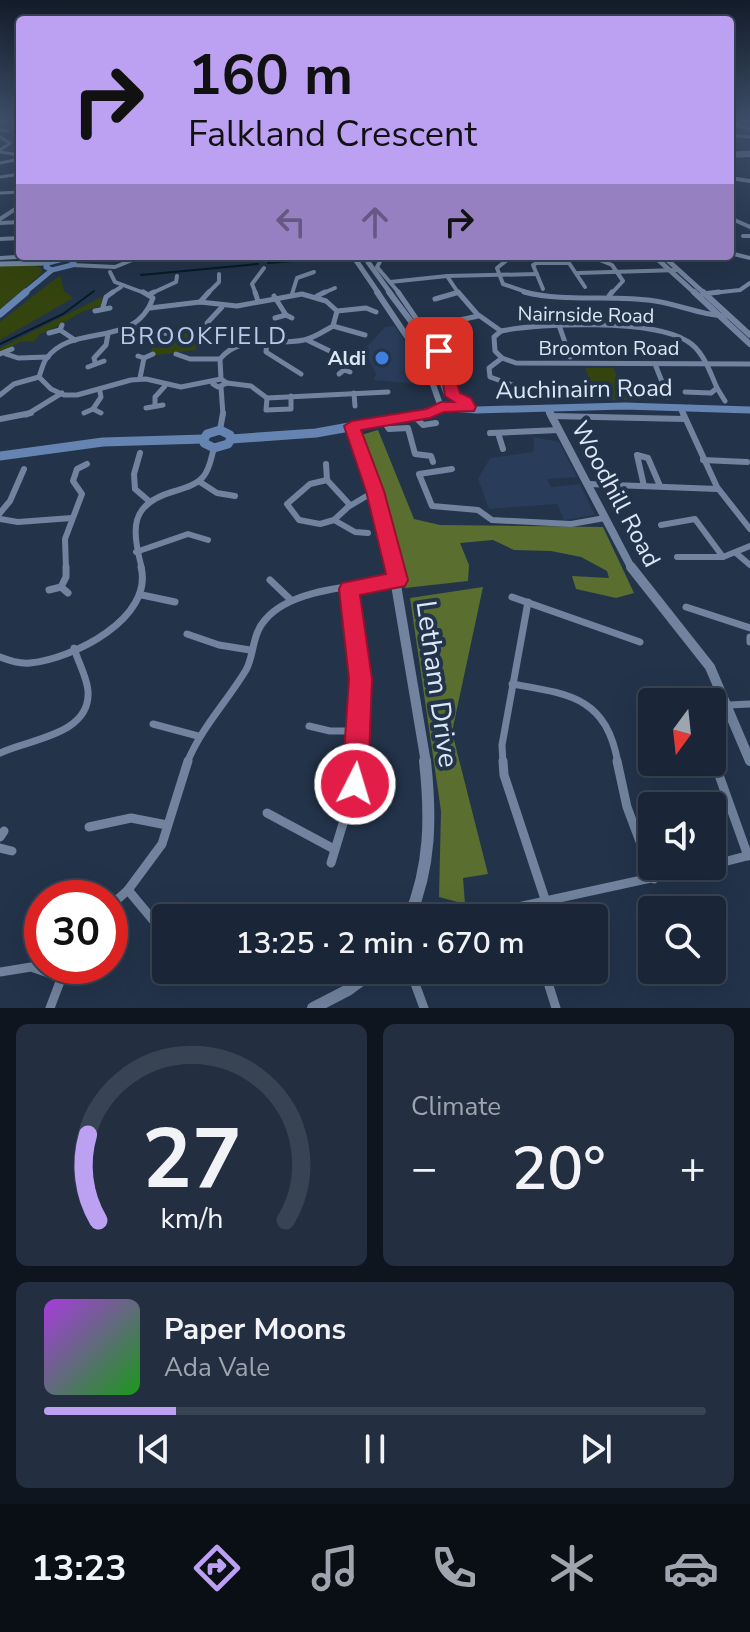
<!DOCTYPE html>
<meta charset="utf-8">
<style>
:root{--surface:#1a2638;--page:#232e40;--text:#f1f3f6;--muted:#9fa5ae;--line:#384353;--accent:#bca0f2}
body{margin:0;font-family:"Nunito Sans",sans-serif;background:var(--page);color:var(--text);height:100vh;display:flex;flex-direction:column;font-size:30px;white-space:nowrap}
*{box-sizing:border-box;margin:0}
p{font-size:26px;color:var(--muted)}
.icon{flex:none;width:44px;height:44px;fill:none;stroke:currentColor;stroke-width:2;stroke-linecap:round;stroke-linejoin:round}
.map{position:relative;height:1008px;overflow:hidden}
.panel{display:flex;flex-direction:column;gap:16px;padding:16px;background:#0e151f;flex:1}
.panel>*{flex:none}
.hud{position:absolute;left:16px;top:16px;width:718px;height:244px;border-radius:8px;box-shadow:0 8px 32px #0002,0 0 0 2px var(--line);background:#bca0f2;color:#111;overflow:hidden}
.needle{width:52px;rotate:195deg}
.buttons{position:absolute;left:638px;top:688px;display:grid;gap:16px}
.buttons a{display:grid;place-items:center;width:88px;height:88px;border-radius:8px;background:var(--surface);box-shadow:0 8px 32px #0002,0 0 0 2px var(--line);font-size:40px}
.speed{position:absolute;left:24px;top:880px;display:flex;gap:16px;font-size:40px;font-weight:700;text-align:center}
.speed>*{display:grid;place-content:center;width:104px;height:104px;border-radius:50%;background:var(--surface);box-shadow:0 8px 32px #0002,0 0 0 2px var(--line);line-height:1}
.speed .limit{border:12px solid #d22;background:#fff;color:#111}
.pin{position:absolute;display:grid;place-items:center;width:68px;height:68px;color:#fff;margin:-34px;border-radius:16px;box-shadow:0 4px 12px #0006}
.me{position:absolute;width:88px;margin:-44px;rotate:5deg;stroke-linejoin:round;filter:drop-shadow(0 0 6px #0008)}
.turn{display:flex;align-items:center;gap:28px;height:168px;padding:0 40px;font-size:36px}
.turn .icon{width:104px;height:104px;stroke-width:2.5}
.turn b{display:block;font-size:56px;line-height:68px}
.lanes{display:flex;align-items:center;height:76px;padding:0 40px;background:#0003;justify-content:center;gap:40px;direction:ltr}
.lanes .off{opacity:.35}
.big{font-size:60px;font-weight:600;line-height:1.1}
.panel .tile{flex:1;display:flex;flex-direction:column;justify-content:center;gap:12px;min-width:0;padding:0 28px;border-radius:12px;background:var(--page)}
.panel .dial{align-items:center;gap:0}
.dial svg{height:208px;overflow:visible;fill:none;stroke:var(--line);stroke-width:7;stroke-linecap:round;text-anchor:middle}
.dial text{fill:var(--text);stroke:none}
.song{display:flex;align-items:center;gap:24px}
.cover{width:96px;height:96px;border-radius:12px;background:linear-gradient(135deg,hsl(280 70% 55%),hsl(120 70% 35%))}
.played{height:8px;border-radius:4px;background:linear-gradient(90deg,var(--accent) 20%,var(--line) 20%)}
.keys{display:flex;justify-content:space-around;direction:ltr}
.heat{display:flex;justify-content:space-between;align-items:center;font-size:44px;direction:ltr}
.panel .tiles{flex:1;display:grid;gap:16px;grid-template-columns:1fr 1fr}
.tile:last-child{grid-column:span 2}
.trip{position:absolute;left:152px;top:904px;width:456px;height:80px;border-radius:8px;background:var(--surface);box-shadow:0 8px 32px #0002,0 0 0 2px var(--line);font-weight:600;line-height:80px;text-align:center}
.menu{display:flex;height:128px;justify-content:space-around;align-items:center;background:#0a0f16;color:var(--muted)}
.menu .icon{width:56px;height:56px}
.menu .current{color:var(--accent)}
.menu b{font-size:36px;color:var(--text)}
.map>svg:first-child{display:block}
</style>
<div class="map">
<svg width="750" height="1008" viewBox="0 0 750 1008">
<rect width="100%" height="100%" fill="#23334a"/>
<!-- built -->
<g fill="#293c59">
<polygon points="395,326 422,370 427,385 374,380 376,374 364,350 385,327"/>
<polygon points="534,437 559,442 577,477 547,479 551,487 580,484 595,515 564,520 557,504 489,509 478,479 490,458 533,452"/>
</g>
<!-- green -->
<g fill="#34440e">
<polygon points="0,265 35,265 42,269 41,274 0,309"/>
<polygon points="60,275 64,291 73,298 0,340 0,322"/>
<path d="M 102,297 L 101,305 C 94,309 89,309 82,312 C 67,320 55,329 39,334 L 35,341 L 20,342 L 0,352 L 0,348 Z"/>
<polygon points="205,326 211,334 195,350 157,355 151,352 152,348 172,345 178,335"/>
<polygon points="585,368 613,368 629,400 597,400"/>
</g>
<!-- forest -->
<g fill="#5a6e30">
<polygon points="378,430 414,519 440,525 603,527 634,593 616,598 576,589 572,576 609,578 607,571 581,557 551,551 514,550 493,540 460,543 469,565 468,581 405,588 361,435"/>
<polygon points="483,587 452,732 488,874 463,878 465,904 439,897 441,811 410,598"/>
</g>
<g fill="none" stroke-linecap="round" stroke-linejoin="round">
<!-- stream -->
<g stroke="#051c27" stroke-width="2">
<polyline points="268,263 341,257"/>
<polyline points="141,275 258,264"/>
<polyline points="0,344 63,314 94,291"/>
</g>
<!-- minor-far5 -->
<g stroke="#71839e" stroke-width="3">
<polyline points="737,125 750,129"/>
<polyline points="730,128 743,122"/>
<polyline points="0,130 8,131"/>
<polyline points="730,135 750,137"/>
<polyline points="0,137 10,143 0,150"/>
<polyline points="0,152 20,155"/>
<polyline points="734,156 734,153 750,152"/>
<polyline points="0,163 20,159"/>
<polyline points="0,177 20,174"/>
<polyline points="0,193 20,192"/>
</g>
<!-- minor-far4 -->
<g stroke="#71839e" stroke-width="4">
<polyline points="730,218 750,227"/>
<polyline points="0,219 20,206"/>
<polyline points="0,223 20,222"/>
<polyline points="743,236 750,236"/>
<polyline points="0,239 20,238"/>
<polyline points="730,253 750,258"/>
<polyline points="396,256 382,258 377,267 400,294"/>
<polyline points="512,256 497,268 503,284 532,294"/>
<polyline points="590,256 612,265 623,281 611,294"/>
<polyline points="0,258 33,256"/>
<polyline points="72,265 115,267 142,256"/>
<polyline points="110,272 115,282 147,294"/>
<polyline points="578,273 678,270"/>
<polyline points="447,276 459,294"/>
<polyline points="390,282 447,276 537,274"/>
<polyline points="543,289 533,265 537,263 569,263 585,287"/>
<polyline points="110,294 121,287"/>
<polyline points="150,294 176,282 177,276"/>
<polyline points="207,294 219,282 219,274"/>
<polyline points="256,294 252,284 264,268"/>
<polyline points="292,294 297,278 314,272"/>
<polyline points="321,294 335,288"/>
<polyline points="451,294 456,293"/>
<polyline points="703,294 740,290 750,283"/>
</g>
<!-- minor-far3 -->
<g stroke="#71839e" stroke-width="5">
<path d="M 143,292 L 153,298 C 134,351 73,321 46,359 C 43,363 41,372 39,377 L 51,389 L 64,395 L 77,395 L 131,380 L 146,379 L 181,387 L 221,379 L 227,383 L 218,387 L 213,384"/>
<polyline points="255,292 258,301"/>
<polyline points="398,292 433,343 453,396"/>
<polyline points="458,292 477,314 501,331"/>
<path d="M 524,292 C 567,303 612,294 655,301 C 681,305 703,316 729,316"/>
<polyline points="150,294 154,292"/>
<polyline points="703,294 719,292"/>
<polyline points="274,296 286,315"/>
<polyline points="317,296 325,292"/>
<polyline points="609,296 612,292"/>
<polyline points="435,299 456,293"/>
<polyline points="200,302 209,292"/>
<polyline points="103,307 106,297 113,292"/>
<path d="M 150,308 L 200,302 L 237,306 L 302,294 L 326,301 L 337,311 L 333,326 C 324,331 314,338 304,340 C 275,346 240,334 220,359 L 221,379"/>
<polyline points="95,311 110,308"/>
<polyline points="337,311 366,308 376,312"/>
<polyline points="275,318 286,315 292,318"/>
<polyline points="207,323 222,307"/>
<polyline points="442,324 478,316"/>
<polyline points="333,326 365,335"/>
<polyline points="131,327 175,335"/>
<polyline points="560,328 570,357"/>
<polyline points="60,330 75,340"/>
<polyline points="501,331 494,337 495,351 502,358 516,363 750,364"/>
<path d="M 501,331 C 542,323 652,319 687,341 C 703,350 710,372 717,388 L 711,393 L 685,392"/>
<polyline points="49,333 60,330 62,325"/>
<polyline points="217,334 237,328"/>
<polyline points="174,339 181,331"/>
<polyline points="307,340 336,354 344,370"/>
<polyline points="267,341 266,352 301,374"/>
<polyline points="0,354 12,349"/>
<polyline points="6,354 18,358 48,357"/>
<polyline points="176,354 190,359 220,359"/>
<polyline points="138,356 144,358 153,354"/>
<polyline points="502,358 489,368 490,377 521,388 582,387"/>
<polyline points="95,362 94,358 106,345 108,334"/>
<polyline points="655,364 668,397"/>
<polyline points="88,367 104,361"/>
<polyline points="339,374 344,370 350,372"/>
<polyline points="140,378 144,358"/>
<polyline points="227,383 251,386 267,398 388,392"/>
<polyline points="221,387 223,415"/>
<polyline points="717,388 725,401"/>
<polyline points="354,393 355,406"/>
<polyline points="0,395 14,384 39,377"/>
<polyline points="267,398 266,410 291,409 291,396"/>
<polyline points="155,404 155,397 165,386"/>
<polyline points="680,407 683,415"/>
<polyline points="146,408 163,405"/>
<polyline points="93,409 101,397 100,392"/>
<polyline points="84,413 93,409 101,413"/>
<polyline points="26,415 62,393"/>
</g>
<!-- minor-far2 -->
<g stroke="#71839e" stroke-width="6">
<polyline points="683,413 717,487 750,529"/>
<polyline points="414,416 423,425 436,423"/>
<polyline points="551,416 685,419"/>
<polyline points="0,419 31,413"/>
<polyline points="383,420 389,429 408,428 415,454 431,456 433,462"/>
<polyline points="220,430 223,413"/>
<polyline points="490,433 559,430"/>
<polyline points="498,433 503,449"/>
<polyline points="140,453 134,474 135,489 149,501"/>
<polyline points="703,460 747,462"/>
<polyline points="326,464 327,480 350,505"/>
<polyline points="452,469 419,474 432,506 478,510 492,520 571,524 605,518"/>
<polyline points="327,480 310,484 287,504 299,520 320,524 334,520 348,507 375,491"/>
<polyline points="200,482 217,493 235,496"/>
<polyline points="588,484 717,489"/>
<polyline points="644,486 637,455 648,458 660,486"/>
<polyline points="0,513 10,501 24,469"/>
<polyline points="0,519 18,522 72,518"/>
<polyline points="334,520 355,532 368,533"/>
<polyline points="661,525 695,519 723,557"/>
<polyline points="136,552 188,534 208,540"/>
<polyline points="736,553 750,565"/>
<polyline points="677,557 723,557 750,546"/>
<polyline points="66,569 65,539 82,494 73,481 77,469 87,464"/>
<path d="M 142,569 C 132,529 128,504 175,491 C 185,488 196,485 203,477 C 210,469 211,458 214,448"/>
</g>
<!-- minor-far1 -->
<g stroke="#71839e" stroke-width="7">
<polyline points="270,580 291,600"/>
<polyline points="61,587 66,577 66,567"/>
<polyline points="349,589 361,679 357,763"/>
<polyline points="49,590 61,587 68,593"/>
<polyline points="142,595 175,602"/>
<polyline points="512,597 640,642"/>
<polyline points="686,607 750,628"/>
<polyline points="187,634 219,645 250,650"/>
<polyline points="750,637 750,642"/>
<path d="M 0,657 C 10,661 20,664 30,663 C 73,659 154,618 141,567"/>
<path d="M 512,684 C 570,694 606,697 618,763"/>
<polyline points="689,690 693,702"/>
<polyline points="729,705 750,704"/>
<polyline points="153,724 198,736"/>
<polyline points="309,726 330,731 357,731"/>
<path d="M 0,753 C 29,739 91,735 88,691 C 87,677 78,662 74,648"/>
<polyline points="712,755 715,763"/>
<path d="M 187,763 C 201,728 226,703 246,670 C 254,656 252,634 265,620 C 291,588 359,586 397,580"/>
<polyline points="503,763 502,745 528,602"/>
</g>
<!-- minor -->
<g stroke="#71839e" stroke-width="9">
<polyline points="503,761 504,775 546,902"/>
<polyline points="617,761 627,807 654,879"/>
<polyline points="714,761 748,856"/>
<polyline points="267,813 334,849"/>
<polyline points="89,827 131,818 167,825"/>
<polyline points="0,837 4,831"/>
<polyline points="0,848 12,851"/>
<polyline points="331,863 355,784 358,761"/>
<polyline points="712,865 750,855"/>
<polyline points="128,890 158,926 166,930"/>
<polyline points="110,906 128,890 162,844 188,761"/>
<polyline points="415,907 455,913 495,912 706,866"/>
<polyline points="410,970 424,1008"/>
<polyline points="544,970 556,1008"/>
<polyline points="0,972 31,967 60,977"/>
<polyline points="50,1008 66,966"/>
</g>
<!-- tertiary-far5 -->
<g stroke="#71839e" stroke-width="4">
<polyline points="730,156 750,155"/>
<polyline points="730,178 750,181"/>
</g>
<!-- tertiary-far4 -->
<g stroke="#71839e" stroke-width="5">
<polyline points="353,256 379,294"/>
<polyline points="371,256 368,262 391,294"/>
<polyline points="654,256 696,294"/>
<polyline points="663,256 705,294"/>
<polyline points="0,264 48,263"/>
</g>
<!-- tertiary-far3 -->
<g stroke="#71839e" stroke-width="6">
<polyline points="377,292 426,365 441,407"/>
<polyline points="389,292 430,347 446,392 465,402 468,407"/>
<polyline points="694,292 750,344"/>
<polyline points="703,292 750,335"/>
<polyline points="547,408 551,415"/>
</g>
<!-- tertiary-far2 -->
<g stroke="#71839e" stroke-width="8">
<polyline points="550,413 632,569"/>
<polyline points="352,426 375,497 394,569"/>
</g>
<!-- tertiary-far1 -->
<g stroke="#71839e" stroke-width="10">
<polyline points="393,567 426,763"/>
<polyline points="631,567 710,667 750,761"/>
</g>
<!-- tertiary -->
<g stroke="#71839e" stroke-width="12">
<path d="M 409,918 C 431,866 431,816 425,761"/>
<polyline points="313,1008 348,990 375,970"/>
</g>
<!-- secondary-far2 -->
<g stroke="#6584b1" stroke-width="5">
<polyline points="52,270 46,267 48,263 67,258"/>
<polyline points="23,294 52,270 72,265 74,262 67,258"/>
</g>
<!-- secondary-far1 -->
<g stroke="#6584b1" stroke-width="7">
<polyline points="0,314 26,292"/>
<polyline points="416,415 441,407 476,410 625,406 750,410"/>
</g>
<!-- secondary -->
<g stroke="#6584b1" stroke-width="9">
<polyline points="204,439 204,443 214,448 228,444 231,439"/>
<polyline points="204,439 207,434 220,430 230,435 231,439"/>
<polyline points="231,439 316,433 427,413"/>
<polyline points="0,456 103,442 204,439"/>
</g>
</g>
<!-- sky -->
<linearGradient id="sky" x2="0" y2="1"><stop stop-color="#131c29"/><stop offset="0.46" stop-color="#3f506b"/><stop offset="1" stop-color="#3f506b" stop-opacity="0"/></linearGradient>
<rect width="750" height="263" fill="url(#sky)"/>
<!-- route -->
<polygon fill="#e11d48" stroke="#92132f" stroke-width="2" points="439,346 446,351 460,393 471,398 476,407 474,411 444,412 430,418 361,430 384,491 408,580 405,586 360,595 372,679 368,784 365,793 355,797 346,793 342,784 349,679 339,589 342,583 386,574 366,491 344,426 352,421 426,409 441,402 454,402 445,396 442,377 432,351"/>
<!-- markers -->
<circle fill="#3f7fe0" stroke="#23334a" stroke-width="3" cx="382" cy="358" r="8"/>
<g text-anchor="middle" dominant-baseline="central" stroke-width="8" stroke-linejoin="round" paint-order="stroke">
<!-- far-street labels -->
<g font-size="20" fill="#dce7f6" stroke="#23334a">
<text transform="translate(586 315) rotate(1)">Nairnside Road</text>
<text x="609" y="348">Broomton Road</text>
</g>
<!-- far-poi labels -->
<g font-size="20" font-weight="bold" fill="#dce7f6" stroke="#23334a" text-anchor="end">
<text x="366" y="358">Aldi</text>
</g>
<!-- far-quarter labels -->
<g font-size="24" letter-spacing="2" fill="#b7cbe8" stroke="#23334a">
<text x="204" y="336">BROOKFIELD</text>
</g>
<!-- street labels -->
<g font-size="24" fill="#dce7f6" stroke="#23334a">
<text transform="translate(584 389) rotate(-1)">Auchinairn Road</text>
<text transform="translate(616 494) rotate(62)">Woodhill Road</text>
</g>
<!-- near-street labels -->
<g font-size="28" fill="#dce7f6" stroke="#23334a">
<text transform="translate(437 684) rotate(82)">Letham Drive</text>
</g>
</g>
</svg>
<div class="buttons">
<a><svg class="needle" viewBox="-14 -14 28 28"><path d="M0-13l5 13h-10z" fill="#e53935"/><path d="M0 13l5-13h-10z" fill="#9fa5ae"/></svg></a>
<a><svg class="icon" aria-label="sound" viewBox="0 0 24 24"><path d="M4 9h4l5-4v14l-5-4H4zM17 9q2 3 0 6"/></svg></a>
<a><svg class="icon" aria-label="search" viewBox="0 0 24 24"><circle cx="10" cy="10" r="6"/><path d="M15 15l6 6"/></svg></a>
</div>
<div class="speed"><div class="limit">30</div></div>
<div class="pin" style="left:439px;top:351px;background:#d93025"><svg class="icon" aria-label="arrive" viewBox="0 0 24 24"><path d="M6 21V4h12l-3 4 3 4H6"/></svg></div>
<svg class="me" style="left:355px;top:784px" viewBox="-20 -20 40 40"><circle r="17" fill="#e11d48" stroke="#fff" stroke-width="3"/><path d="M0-11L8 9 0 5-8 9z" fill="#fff"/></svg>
<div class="trip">13:25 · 2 min · 670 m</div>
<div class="hud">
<div class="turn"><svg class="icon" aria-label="right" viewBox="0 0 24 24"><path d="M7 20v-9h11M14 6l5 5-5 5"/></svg><div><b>160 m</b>Falkland Crescent</div></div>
<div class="lanes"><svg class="icon off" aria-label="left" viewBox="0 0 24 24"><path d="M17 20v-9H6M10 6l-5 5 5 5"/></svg><svg class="icon off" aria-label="ahead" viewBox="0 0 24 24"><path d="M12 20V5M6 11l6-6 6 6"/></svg><svg class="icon" aria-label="right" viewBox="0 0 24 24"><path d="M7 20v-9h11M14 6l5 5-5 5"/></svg></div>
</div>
</div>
<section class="panel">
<div class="tiles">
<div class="tile dial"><svg viewBox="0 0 100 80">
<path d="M14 69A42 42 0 1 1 86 69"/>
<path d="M14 69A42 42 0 0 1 10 36" stroke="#bca0f2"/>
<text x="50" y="56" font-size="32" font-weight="700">27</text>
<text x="50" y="72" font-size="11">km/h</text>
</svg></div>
<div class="tile"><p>Climate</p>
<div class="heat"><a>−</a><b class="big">20°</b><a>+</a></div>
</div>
<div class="tile">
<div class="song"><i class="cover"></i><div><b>Paper Moons</b><p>Ada Vale</p></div></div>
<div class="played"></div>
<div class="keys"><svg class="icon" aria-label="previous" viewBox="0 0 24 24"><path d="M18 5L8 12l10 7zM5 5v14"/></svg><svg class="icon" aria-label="pause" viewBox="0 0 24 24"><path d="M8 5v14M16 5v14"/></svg><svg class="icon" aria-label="next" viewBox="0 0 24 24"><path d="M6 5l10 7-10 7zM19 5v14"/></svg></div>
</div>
</div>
</section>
<nav class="menu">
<b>13:23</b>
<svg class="icon current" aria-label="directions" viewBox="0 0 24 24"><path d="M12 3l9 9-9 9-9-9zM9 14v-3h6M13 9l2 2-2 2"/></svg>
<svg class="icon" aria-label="music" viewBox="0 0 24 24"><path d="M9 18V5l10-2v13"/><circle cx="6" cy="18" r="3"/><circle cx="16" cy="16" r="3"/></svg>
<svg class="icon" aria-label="phone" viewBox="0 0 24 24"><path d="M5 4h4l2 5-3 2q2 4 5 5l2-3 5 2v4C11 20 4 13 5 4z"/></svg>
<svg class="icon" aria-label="climate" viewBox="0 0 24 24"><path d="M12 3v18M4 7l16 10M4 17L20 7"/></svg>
<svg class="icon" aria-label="car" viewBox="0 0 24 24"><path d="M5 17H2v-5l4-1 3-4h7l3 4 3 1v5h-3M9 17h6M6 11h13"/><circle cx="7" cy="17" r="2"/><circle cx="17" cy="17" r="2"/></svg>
</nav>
